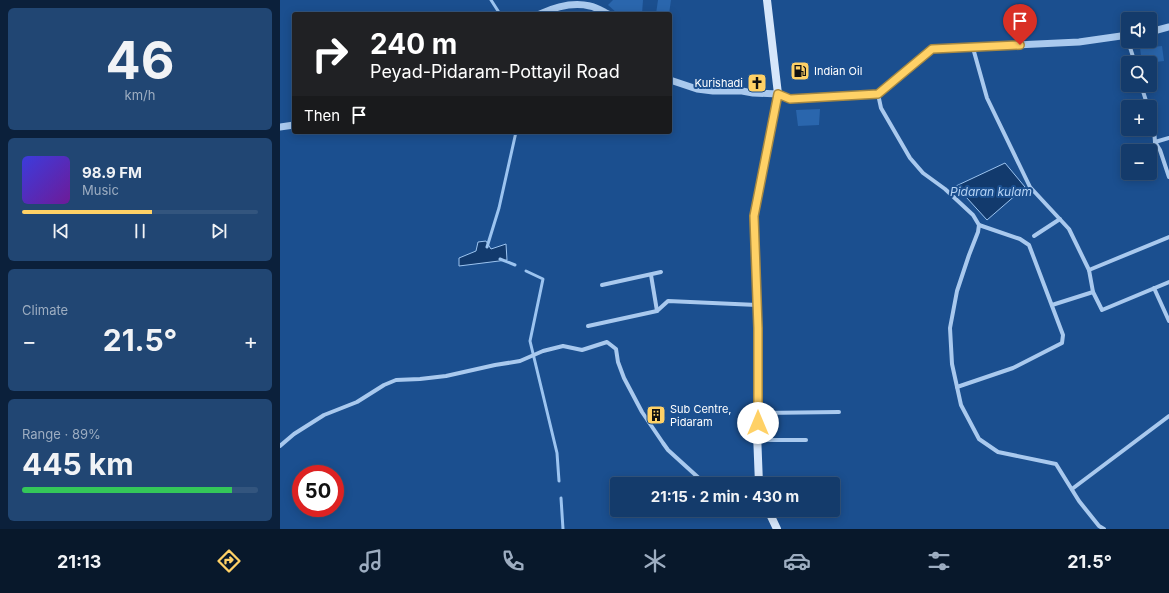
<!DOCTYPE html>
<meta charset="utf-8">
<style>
:root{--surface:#143b6b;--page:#214673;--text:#f1f3f6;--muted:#9dadc1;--line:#33557e;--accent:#ffd166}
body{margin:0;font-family:Inter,sans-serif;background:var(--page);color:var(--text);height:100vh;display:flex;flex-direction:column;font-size:15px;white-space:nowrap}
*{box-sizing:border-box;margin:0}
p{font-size:13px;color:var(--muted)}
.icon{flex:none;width:22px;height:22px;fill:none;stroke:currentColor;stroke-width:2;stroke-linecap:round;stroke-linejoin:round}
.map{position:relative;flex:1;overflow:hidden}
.details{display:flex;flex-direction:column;gap:8px;padding:8px;background:#0b203b;width:280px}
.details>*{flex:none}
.guide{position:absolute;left:12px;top:12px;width:380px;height:122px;border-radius:4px;box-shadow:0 2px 10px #0003,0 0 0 1px var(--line);background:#202124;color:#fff;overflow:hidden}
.tools{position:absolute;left:841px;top:12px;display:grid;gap:8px}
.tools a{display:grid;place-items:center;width:36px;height:36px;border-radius:4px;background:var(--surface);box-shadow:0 2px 10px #0003,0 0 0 1px var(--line);font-size:20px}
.speed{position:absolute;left:12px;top:465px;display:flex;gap:8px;font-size:20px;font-weight:700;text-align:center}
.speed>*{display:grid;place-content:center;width:52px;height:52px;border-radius:50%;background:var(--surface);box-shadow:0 2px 10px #0003,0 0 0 1px var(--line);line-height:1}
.speed .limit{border:6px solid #d22;background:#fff;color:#111}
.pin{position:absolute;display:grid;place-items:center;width:34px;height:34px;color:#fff;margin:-41px -17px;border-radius:50% 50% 50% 0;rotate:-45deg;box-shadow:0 0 4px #0007}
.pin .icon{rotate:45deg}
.me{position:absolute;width:44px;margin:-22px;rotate:0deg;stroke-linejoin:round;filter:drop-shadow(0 0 3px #0008)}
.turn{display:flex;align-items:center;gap:14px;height:84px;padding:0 12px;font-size:18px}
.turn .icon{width:52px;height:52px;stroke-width:2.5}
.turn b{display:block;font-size:28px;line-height:34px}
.then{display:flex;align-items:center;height:38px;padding:0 12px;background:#0003;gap:8px;font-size:15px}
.big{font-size:30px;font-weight:700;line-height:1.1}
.details .tile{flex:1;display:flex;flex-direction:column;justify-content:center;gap:6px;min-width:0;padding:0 14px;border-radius:6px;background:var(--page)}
.details .dial{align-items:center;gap:0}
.dial b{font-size:52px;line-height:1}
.song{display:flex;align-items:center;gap:12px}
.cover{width:48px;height:48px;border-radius:6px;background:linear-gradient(135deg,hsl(240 70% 55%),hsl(280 70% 35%))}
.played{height:4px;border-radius:2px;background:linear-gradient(90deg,var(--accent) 55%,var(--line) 55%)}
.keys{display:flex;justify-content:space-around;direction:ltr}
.heat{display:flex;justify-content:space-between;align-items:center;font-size:22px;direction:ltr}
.charge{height:6px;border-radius:3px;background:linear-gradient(90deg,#34c759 89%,var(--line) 0)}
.trip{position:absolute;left:330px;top:477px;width:230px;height:40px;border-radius:4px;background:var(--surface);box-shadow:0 2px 10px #0003,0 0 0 1px var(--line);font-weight:700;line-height:40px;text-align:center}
.menu{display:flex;height:64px;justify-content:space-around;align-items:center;background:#08182b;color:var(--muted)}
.menu .icon{width:28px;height:28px}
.menu .active{color:var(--accent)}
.menu b{font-size:18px;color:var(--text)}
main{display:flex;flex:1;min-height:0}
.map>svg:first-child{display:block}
</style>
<main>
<section class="details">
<div class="tile dial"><b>46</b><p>km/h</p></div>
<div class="tile">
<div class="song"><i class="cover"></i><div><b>98.9 FM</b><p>Music</p></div></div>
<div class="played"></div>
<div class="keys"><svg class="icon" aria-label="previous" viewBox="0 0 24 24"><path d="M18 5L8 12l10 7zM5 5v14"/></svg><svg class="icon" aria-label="pause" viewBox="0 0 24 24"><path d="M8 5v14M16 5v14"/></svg><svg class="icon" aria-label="next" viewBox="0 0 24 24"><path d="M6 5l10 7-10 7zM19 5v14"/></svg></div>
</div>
<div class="tile"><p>Climate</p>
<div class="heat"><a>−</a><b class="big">21.5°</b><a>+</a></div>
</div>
<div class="tile"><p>Range · 89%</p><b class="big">445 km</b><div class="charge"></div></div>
</section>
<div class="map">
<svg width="889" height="529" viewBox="0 0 889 529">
<rect width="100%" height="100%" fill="#1b4f8f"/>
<!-- water -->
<g fill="#123a6d" stroke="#9cc4f0">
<polygon points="725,163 745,187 707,220 676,186"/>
<polygon points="206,241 211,249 226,244 227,260 179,266 179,258 196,251 198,242"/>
</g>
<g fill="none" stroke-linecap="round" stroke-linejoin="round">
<!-- stream -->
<g stroke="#9cc4f0" stroke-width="3">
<polyline points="211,0 220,14"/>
<polyline points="207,247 219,208 236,132"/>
<polyline points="220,259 235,265"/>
<polyline points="246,271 263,279 250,341 277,453 279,481"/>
<polyline points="281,498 283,529"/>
</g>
</g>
<!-- building -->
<g fill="#2a66ad">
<polygon points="333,0 363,0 362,14 338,14 328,5"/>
<polygon points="378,0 391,0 389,14 376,14"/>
<polygon points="882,46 884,61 868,63 867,55 861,55 860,48"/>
<polygon points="540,109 539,125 518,126 516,110"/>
<polygon points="378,407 386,418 375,425 367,412"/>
</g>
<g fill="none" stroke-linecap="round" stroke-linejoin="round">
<!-- minor -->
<g stroke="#a9c9ee" stroke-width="4">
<polyline points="848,41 855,63"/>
<polyline points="693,48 707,98 750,187 789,229 809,270 889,237"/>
<polyline points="861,85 868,107"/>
<polyline points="598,94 601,108 630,158 643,173 665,189 693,215 699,225 698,232 689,255 677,291 670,328 672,364 681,405 699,439 718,452 776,464 799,501 819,526 824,529"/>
<polyline points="870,116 874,129 875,142 880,150 889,177"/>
<polyline points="875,142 889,138"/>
<polyline points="754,236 780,219"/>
<polyline points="809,270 813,292 822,310 889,282"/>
<polyline points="371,275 377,311"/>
<polyline points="322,285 381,272"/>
<polyline points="874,288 889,321"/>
<polyline points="772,305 813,292"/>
<polyline points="308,326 377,311 388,301 477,305"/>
<polyline points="677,387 733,368 782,343 783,335 749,245 740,239 699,225"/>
<polyline points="478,413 559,412"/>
<polyline points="478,440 526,440"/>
<polyline points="0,446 14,434 44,415 77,402 104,385 116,380 140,379 166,376 215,365 240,361 263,351 283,346 302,350 327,342 336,349 338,362 344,378 362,412 383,443 388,450 421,480 429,484"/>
<polyline points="792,489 889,416"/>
</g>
<!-- tertiary -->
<g stroke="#a9c9ee" stroke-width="7">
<path d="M 260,14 C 275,7 293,2 310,6 C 316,7 322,11 328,14"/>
<polyline points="870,32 889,27"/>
<polyline points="390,80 417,89 433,91 462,91 473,93 498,94 510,99 598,94 652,49 799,42 848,35"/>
<polyline points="0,127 14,125"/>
</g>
<!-- secondary -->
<g stroke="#d6e6fa" stroke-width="8">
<polyline points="479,484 477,433 478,328 474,216 498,94 487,0"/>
<polyline points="488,510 497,529"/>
</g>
</g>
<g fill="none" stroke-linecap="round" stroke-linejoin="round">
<!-- route casing -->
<g stroke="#a68842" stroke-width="10">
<polyline id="route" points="478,423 478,328 474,216 498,94 510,99 598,94 652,49 740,45"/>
</g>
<!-- route -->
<use href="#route" stroke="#ffd166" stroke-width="7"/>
</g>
<!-- icons -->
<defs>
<g id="fuel-square" transform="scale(1)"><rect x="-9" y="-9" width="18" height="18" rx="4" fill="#ffd166" stroke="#1b4f8f"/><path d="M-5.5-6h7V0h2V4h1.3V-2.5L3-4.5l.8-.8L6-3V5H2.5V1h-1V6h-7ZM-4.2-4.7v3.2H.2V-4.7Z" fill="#111"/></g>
<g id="church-square" transform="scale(1)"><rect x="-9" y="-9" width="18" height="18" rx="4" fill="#ffd166" stroke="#1b4f8f"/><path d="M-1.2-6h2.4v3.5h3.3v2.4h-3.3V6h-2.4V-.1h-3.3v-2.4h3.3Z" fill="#111"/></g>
<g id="building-square" transform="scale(1)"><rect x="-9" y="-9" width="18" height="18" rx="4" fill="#ffd166" stroke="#1b4f8f"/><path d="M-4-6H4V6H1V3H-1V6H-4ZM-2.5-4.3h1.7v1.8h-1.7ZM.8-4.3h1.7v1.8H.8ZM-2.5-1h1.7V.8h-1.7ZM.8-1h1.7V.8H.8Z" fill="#111"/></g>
</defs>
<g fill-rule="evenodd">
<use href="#fuel-square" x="520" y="71"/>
<use href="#church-square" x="477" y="83"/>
<use href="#building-square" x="376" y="415"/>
</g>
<g text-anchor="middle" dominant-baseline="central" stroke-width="4" stroke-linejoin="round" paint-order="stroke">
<!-- poi labels -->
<g font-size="11" fill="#fff" stroke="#1b4f8f" text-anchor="start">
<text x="534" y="71">Indian Oil</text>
<text x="463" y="83" text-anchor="end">Kurishadi</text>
<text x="390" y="409">Sub Centre,<tspan x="390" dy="13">Pidaram</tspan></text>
</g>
<!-- water labels -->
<g font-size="12" font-style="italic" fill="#b5d3f5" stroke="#1b4f8f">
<text x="711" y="191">Pidaran kulam</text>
</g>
</g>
</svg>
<div class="tools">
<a><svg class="icon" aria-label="sound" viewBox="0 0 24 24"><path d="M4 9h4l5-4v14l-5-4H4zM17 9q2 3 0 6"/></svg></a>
<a><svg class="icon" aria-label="search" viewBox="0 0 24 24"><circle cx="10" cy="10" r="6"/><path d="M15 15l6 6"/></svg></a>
<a>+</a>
<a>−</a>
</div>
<div class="speed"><div class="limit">50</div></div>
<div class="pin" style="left:740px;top:45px;background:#d93025"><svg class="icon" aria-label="arrive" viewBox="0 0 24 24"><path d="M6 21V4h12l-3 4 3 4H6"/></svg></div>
<svg class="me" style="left:478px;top:423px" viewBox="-20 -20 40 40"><circle r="19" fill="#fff"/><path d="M0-13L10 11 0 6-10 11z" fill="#ffd166"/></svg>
<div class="trip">21:15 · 2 min · 430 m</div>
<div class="guide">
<div class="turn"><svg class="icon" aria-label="right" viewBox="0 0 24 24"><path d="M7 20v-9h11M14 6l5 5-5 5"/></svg><div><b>240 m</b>Peyad-Pidaram-Pottayil Road</div></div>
<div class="then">Then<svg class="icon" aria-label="arrive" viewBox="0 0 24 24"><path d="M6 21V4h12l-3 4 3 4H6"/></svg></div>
</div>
</div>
</main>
<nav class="menu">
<b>21:13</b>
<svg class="icon active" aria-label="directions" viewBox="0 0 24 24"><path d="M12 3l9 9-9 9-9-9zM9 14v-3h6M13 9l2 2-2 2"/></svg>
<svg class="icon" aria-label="music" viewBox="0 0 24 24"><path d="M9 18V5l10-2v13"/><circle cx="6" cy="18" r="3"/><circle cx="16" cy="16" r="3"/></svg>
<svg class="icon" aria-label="phone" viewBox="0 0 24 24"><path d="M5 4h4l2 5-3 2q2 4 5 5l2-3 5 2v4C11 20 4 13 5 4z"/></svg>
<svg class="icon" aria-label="climate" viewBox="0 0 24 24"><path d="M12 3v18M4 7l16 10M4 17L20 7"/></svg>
<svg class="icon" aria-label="car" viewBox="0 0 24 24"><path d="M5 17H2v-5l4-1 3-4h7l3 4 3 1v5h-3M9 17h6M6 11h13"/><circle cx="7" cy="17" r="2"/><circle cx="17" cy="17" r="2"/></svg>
<svg class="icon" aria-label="filters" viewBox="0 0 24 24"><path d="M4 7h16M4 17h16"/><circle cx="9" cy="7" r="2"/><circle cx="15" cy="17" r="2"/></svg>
<b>21.5°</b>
</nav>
